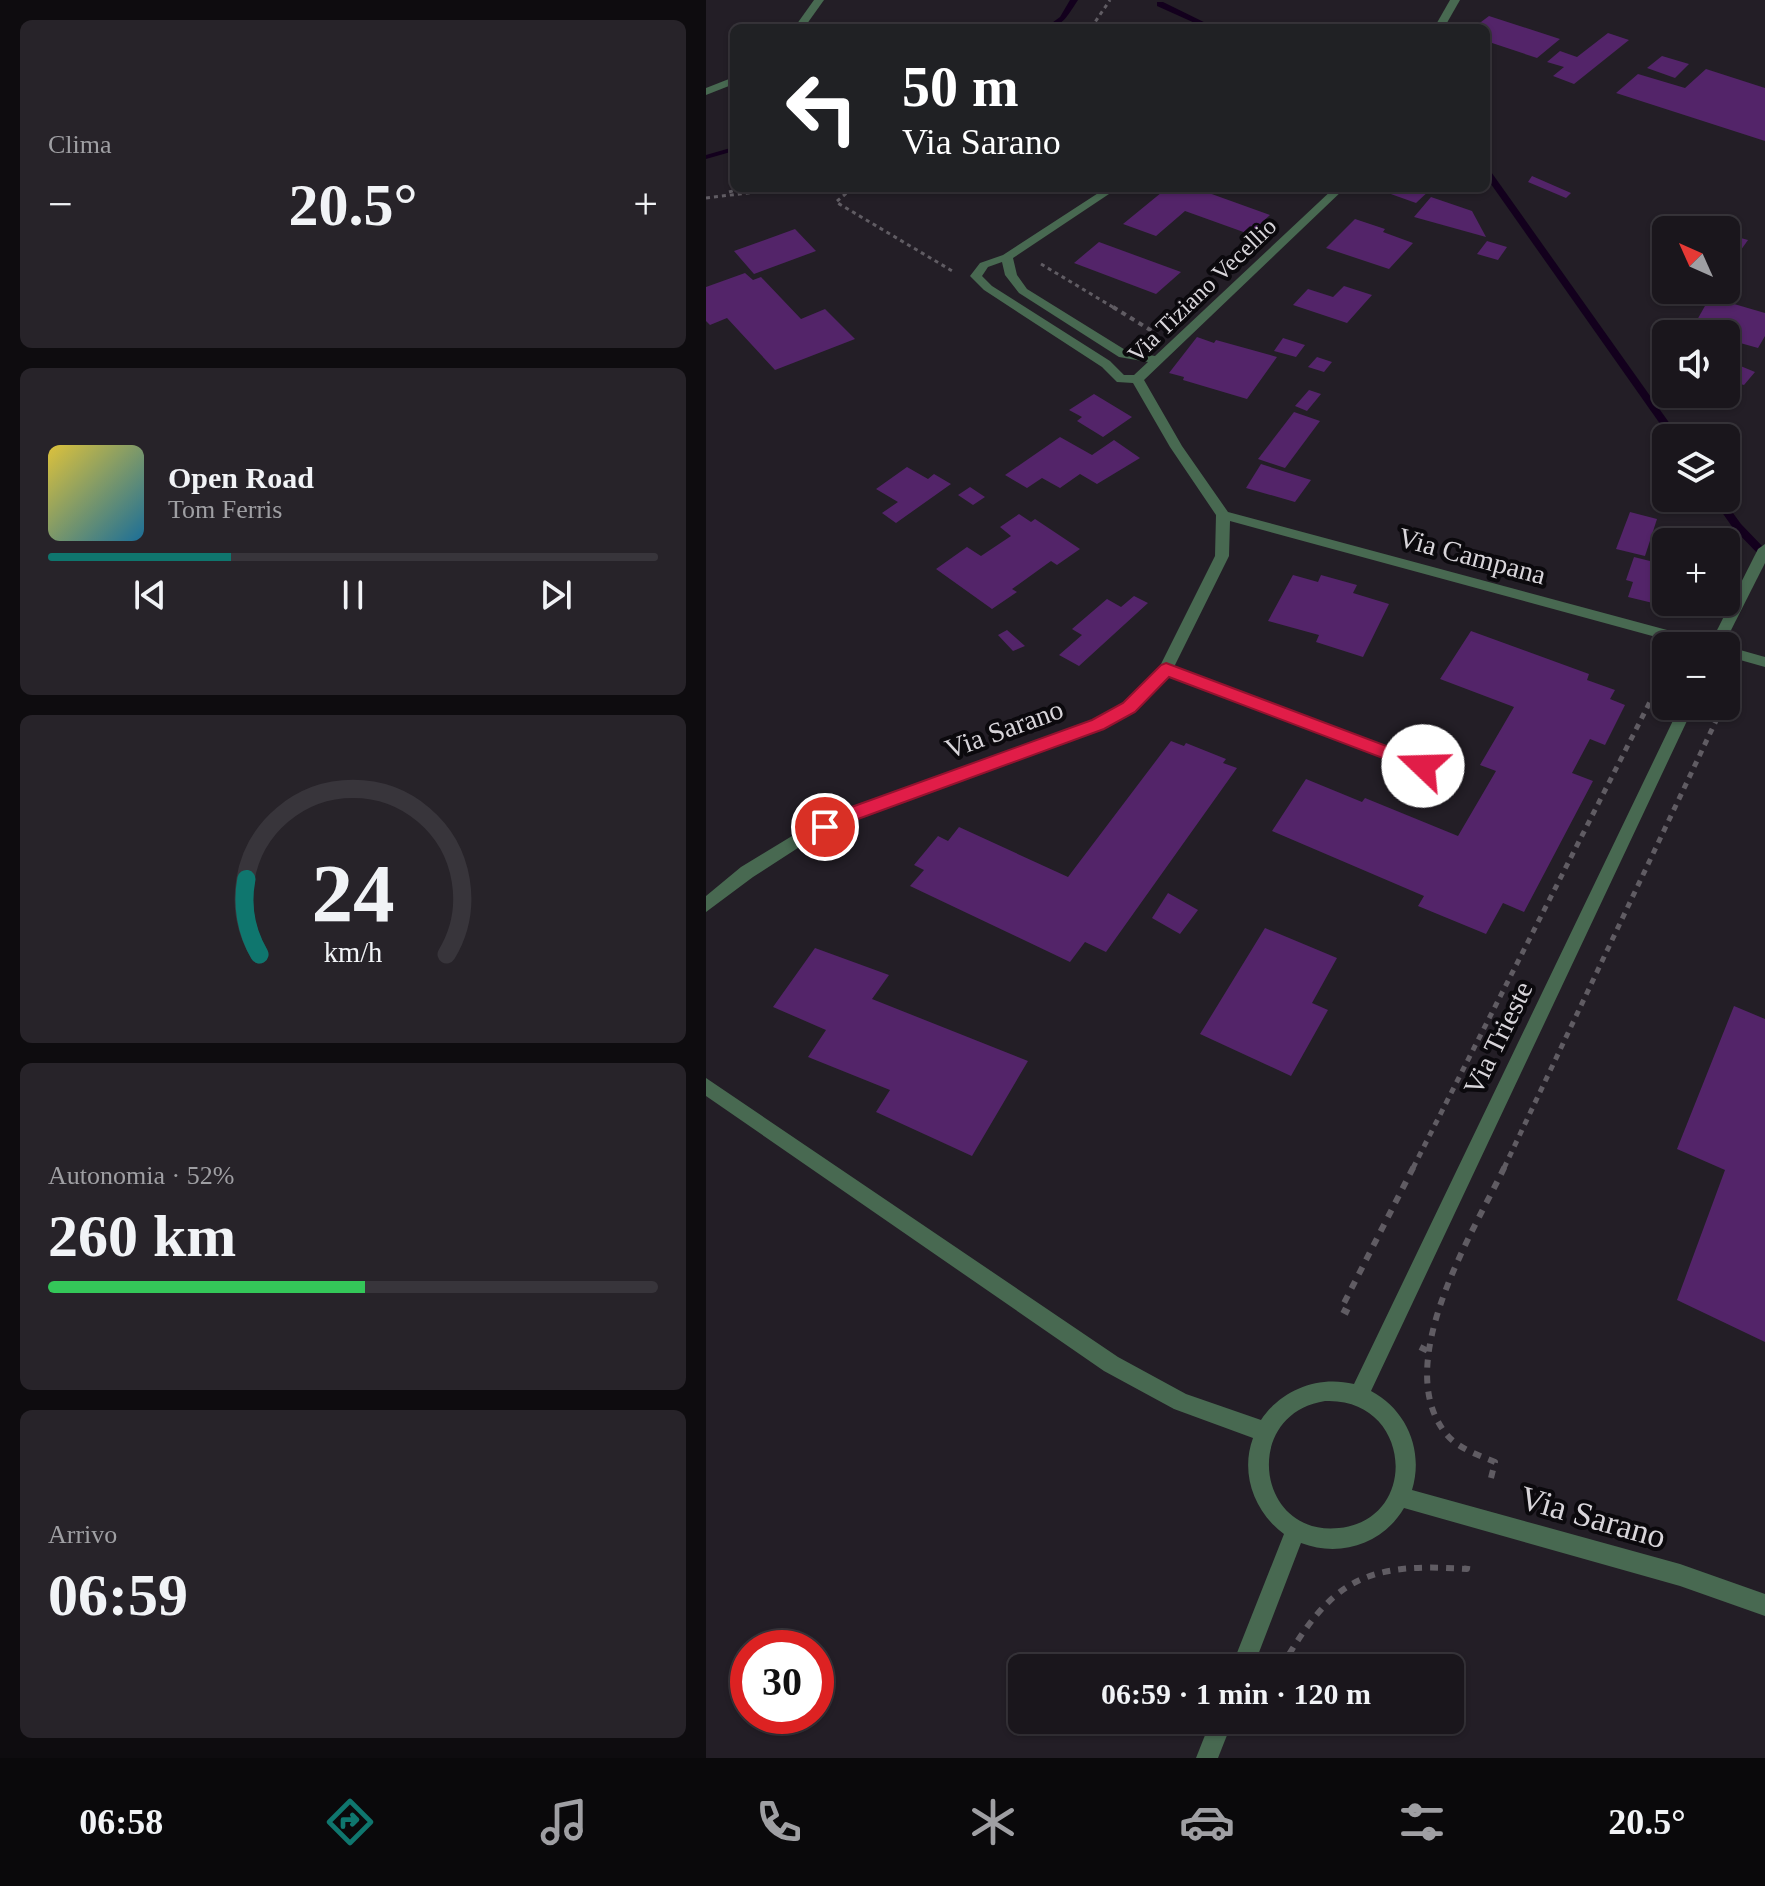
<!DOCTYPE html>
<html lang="it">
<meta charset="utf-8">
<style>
:root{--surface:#1a161c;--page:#272329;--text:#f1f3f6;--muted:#9f9fa3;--line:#38353b;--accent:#0f766e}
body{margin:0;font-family:"Times New Roman",serif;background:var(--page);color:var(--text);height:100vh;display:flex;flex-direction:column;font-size:30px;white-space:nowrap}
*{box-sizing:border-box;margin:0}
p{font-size:26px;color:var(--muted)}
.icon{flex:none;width:44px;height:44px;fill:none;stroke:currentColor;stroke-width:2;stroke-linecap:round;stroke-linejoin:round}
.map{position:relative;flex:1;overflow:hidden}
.details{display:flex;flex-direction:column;gap:20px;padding:20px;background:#0e0c0f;width:706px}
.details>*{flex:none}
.hud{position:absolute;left:24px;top:24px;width:760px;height:168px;border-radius:12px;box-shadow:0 2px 6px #0004,0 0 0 2px var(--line);background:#202124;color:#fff;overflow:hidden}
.needle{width:52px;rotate:315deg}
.fabs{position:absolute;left:946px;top:216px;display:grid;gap:16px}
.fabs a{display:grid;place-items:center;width:88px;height:88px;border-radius:12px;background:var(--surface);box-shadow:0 2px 6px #0004,0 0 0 2px var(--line);font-size:40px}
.speed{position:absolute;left:24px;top:1630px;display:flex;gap:16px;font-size:40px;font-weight:700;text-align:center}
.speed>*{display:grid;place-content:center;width:104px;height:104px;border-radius:50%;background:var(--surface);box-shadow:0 2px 6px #0004,0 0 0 2px var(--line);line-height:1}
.speed .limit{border:12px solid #d22;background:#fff;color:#111}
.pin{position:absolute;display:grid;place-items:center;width:68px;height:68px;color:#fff;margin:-34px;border:4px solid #fff;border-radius:50%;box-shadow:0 2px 8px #0007}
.me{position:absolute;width:88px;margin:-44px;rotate:291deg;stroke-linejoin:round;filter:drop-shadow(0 0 6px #0008)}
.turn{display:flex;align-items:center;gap:28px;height:168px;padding:0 40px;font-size:36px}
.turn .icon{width:104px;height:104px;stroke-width:2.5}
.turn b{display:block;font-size:56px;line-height:68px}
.big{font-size:60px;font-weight:700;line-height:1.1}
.details .tile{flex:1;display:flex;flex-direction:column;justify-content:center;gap:12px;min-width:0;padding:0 28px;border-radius:12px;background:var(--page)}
.details .dial{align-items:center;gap:0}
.dial svg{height:208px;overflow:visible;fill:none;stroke:var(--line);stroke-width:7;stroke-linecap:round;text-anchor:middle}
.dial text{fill:var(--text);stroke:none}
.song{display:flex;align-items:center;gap:24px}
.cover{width:96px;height:96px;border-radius:12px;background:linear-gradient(135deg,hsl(50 70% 55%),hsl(200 70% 35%))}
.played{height:8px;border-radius:4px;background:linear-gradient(90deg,var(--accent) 30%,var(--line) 30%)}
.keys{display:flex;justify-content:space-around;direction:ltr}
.heat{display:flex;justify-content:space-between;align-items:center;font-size:44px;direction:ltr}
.charge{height:12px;border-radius:6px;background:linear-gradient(90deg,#34c759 52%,var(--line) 0)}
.trip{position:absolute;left:302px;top:1654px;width:456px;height:80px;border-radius:12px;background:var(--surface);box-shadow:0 2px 6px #0004,0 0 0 2px var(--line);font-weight:700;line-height:80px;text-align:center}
.dock{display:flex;height:128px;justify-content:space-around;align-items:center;background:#0a090b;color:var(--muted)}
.dock .icon{width:56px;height:56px}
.dock .on{color:var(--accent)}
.dock b{font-size:36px;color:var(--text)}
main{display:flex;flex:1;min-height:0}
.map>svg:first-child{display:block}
</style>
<main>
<section class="details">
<div class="tile"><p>Clima</p>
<div class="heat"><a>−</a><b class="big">20.5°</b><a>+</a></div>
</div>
<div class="tile">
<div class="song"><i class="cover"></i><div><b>Open Road</b><p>Tom Ferris</p></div></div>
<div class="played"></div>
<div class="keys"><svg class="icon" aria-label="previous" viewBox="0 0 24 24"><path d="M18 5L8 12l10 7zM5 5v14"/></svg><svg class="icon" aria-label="pause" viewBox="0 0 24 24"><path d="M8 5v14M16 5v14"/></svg><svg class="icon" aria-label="next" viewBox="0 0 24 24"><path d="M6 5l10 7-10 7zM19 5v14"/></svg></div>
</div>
<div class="tile dial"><svg viewBox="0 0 100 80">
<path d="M14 69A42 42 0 1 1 86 69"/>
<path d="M14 69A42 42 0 0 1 9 40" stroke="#0f766e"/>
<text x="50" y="56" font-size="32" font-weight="700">24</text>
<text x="50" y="72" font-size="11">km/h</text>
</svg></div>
<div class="tile"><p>Autonomia · 52%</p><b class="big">260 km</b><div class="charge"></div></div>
<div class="tile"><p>Arrivo</p><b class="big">06:59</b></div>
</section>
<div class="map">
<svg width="1059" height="1758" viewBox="0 0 1059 1758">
<rect width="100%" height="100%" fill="#231e26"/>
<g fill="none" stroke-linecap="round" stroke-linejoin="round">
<!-- stream -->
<g fill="#13001d" fill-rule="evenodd">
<path d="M 364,0 L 372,0 C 363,13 357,28 339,28 L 354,17 Z"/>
<polygon points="451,2 457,2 510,28 500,28 451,6"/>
<polygon points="28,147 28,151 0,159 0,155"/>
<polygon points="780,169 783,169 974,438 964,438 780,177"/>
<polygon points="1006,498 1016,498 1035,524 1059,549 1059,559 1055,557 1027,528"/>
</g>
</g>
<!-- building -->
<g fill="#532469">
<polygon points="783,16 854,39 831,58 780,41 780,28 767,28"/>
<polygon points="902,33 923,40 868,84 847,76 858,67 841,62 854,51 871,57"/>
<polygon points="956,56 983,64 969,78 941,68"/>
<polygon points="1000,69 1059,88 1059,141 910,93 932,74 979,88"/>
<polygon points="826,176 865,193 860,198 822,182"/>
<polygon points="461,188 489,188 564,215 543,234 479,211 450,236 417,224"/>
<polygon points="668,188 726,188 710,203"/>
<polygon points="725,197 766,211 780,237 708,217"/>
<polygon points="649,219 679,229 677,232 707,243 683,269 620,248"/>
<polygon points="89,229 110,251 48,274 28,251"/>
<polygon points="1020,234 1042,240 1020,271"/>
<polygon points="781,241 801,247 792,260 771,254"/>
<polygon points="393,242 475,272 450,294 368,263"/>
<polygon points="39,273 47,280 55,277 95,319 119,309 149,339 69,370 21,318 4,325 0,321 0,287"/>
<polygon points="638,286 666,295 641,323 587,305 602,289 627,297"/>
<polygon points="1004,297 1059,313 1059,336 1052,348 1020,339 1020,334 1003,334 986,329"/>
<polygon points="491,337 508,343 510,340 571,357 541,399 477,380 478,377 463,373"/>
<polygon points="577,338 599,345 590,357 568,351"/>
<polygon points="611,357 626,362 618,372 602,367"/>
<polygon points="1020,360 1049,372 1038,385 1031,383 1019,397 1012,394 1020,394"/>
<polygon points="603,390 615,394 601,411 589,406"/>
<polygon points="388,394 426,417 397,437 371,421 376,417 363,410"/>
<polygon points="588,412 614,421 579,468 552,459"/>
<polygon points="354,437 386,455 408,440 434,458 391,484 374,474 354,488 336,478 321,488 299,475"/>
<polygon points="555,464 605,480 589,502 540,488"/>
<polygon points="201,467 222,479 228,474 245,484 190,523 176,513 192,502 170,489"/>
<polygon points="264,487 279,497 267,505 252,495"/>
<polygon points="924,512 951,519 939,556 910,549"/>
<polygon points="313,514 325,522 329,519 374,549 351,565 345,561 306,589 311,592 286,609 230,569 261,547 275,556 305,536 294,527"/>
<polygon points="970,529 986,534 983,542 965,542"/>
<polygon points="928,557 960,565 960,583 951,604 922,597 927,582 920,580"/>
<polygon points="587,575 612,582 615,575 651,585 647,593 683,604 657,657 610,642 613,635 562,621"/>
<polygon points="428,596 442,603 373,666 353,655 376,635 366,629 401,599 415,607"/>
<polygon points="301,630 319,646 307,651 292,635"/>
<polygon points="765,631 883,674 881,680 909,690 904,699 919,705 899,745 884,739 866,773 887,781 818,912 797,903 780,934 712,906 718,896 566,831 600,779 656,802 659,798 752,836 790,771 774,765 808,707 734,679"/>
<polygon points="465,741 478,746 480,743 520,759 517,763 531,768 400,952 379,942 364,962 204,886 218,870 208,865 232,836 242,841 253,827 362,877"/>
<polygon points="462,893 492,910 474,934 446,918"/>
<polygon points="559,928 631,958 606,1003 622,1010 585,1076 494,1034"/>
<polygon points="109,948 183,975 166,999 322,1061 266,1156 170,1112 184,1090 102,1057 120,1030 67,1007"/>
<polygon points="1028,1006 1059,1019 1059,1342 971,1300 1019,1170 971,1149"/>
</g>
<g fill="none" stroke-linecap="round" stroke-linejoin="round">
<!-- path-far3 -->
<g stroke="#605c63" stroke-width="3" stroke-dasharray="4 4" stroke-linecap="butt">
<polyline points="385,28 404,0"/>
<polyline points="140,188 143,191 130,202 248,272"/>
<polyline points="23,192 37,188"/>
<polyline points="0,198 83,188"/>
<polyline points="335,264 410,309"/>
</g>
<!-- path-far2 -->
<g stroke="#605c63" stroke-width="4" stroke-dasharray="5 5" stroke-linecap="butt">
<polyline points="407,307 446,331"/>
<polyline points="949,692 959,673"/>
<polyline points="1024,692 1032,682"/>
</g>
<!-- path-far1 -->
<g stroke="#605c63" stroke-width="5" stroke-dasharray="6 6" stroke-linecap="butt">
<polyline points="1020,700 1025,690"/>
<polyline points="707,1168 950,690"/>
<polyline points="798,1168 1017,706"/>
</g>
<!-- path -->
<g stroke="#605c63" stroke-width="6" stroke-dasharray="8 8" stroke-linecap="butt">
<polyline points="643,1313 635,1309 708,1166"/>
<polyline points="714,1347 722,1351"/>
<path d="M 785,1478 L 789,1462 C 773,1455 753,1449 741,1435 C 683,1365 767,1233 799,1166"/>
<path d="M 575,1668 C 626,1579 659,1562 761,1569 L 762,1561"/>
</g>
<!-- minor -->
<g fill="#486951" fill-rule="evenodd">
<polygon points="108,0 118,0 98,28 88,28"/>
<polygon points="744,0 754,0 738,28 728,28"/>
<polygon points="28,77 28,84 0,95 0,88"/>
<path d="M 400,188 L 412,188 L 307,258 L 311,275 L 321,289 L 421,351 L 449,356 L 628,188 L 639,188 L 438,380 L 476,446 L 522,512 L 1002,641 L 1009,646 L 983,646 L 524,521 L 523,556 L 468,667 L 722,762 L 725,766 L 722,770 L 712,770 L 462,676 L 428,711 L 397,728 L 151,818 L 98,844 L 47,877 L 0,912 L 0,896 L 35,867 L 86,836 L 141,810 L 387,720 L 418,703 L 454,666 L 509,556 L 510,515 L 464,447 L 427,383 L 411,382 L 396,367 L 278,290 L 264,276 L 274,263 L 297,255 ZM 296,262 L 299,275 L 313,293 L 413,357 L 442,362 L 428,375 L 418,375 L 404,361 L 286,286 L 276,276 L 282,267 Z"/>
<polygon points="1019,646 1020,646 1059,657 1059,667 1020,656"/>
</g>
<!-- tertiary -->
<g fill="#486951" fill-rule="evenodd">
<polygon points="1059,544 1059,563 1017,646 1003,646 1052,549"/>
<path d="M 974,706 L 988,706 L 665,1391 C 701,1410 718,1451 706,1490 L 974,1564 L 1059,1594 L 1059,1616 L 974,1586 L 698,1508 C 677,1544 634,1558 595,1543 L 547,1668 L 525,1668 L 578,1534 C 548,1512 534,1473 547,1438 L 468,1409 L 398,1371 L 0,1096 L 0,1078 L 412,1357 L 480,1394 L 555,1420 C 575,1390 612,1375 648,1384 ZM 619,1401 C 706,1397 715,1520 633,1528 C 550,1537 535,1414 619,1401 Z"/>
<polygon points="505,1720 527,1720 512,1758 490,1758"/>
</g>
</g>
<!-- route -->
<polygon fill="#e11d48" stroke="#92132f" stroke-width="2" points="460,663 723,762 725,766 723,771 711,771 463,677 429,712 398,729 152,819 119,834 110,827 113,822 140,809 386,720 417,703 455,665"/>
<g text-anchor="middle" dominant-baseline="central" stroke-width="8" stroke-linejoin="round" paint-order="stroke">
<!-- far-street labels -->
<g font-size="24" fill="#d8d5da" stroke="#0b090d">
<text transform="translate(496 290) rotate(-44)">Via Tiziano Vecellio</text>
</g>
<!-- street labels -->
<g font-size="28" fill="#d8d5da" stroke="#0b090d">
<text transform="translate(766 556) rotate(15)">Via Campana</text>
<text transform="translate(298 729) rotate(-20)">Via Sarano</text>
<text transform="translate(792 1038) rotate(-64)">Via Trieste</text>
</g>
<!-- near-street labels -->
<g font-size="34" fill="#d8d5da" stroke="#0b090d">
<text transform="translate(887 1517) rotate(16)">Via Sarano</text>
</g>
</g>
</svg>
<div class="fabs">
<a><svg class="needle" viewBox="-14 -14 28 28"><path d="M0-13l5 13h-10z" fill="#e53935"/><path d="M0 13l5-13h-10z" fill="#9f9fa3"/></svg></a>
<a><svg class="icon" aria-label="sound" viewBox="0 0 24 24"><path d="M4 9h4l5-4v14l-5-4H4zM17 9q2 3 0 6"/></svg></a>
<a><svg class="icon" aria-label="layers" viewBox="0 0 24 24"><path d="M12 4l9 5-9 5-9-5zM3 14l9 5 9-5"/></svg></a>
<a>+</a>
<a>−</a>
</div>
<div class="speed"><div class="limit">30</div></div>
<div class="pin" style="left:119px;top:827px;background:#d93025"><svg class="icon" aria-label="arrive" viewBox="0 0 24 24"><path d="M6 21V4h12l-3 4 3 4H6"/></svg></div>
<svg class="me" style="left:717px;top:766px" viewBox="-20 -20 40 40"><circle r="19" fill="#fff"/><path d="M0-13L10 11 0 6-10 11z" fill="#e11d48"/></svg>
<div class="trip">06:59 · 1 min · 120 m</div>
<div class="hud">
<div class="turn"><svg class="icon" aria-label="left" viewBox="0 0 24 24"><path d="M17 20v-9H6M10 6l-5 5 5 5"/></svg><div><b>50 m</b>Via Sarano</div></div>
</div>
</div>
</main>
<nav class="dock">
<b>06:58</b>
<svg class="icon on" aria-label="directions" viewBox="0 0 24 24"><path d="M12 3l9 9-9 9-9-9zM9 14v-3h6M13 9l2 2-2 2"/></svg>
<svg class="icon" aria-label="music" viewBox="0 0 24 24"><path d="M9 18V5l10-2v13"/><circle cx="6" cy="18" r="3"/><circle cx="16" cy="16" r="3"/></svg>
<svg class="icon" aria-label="phone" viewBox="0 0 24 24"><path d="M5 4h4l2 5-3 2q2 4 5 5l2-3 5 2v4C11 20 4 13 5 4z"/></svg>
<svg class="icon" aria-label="climate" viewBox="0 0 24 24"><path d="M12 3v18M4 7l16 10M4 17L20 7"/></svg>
<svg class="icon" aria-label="car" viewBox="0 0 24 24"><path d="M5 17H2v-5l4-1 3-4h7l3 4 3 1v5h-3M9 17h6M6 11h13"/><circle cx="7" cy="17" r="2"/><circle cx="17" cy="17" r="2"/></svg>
<svg class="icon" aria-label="filters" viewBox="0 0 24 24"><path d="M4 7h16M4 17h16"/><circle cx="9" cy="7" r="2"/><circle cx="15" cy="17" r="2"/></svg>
<b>20.5°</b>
</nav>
